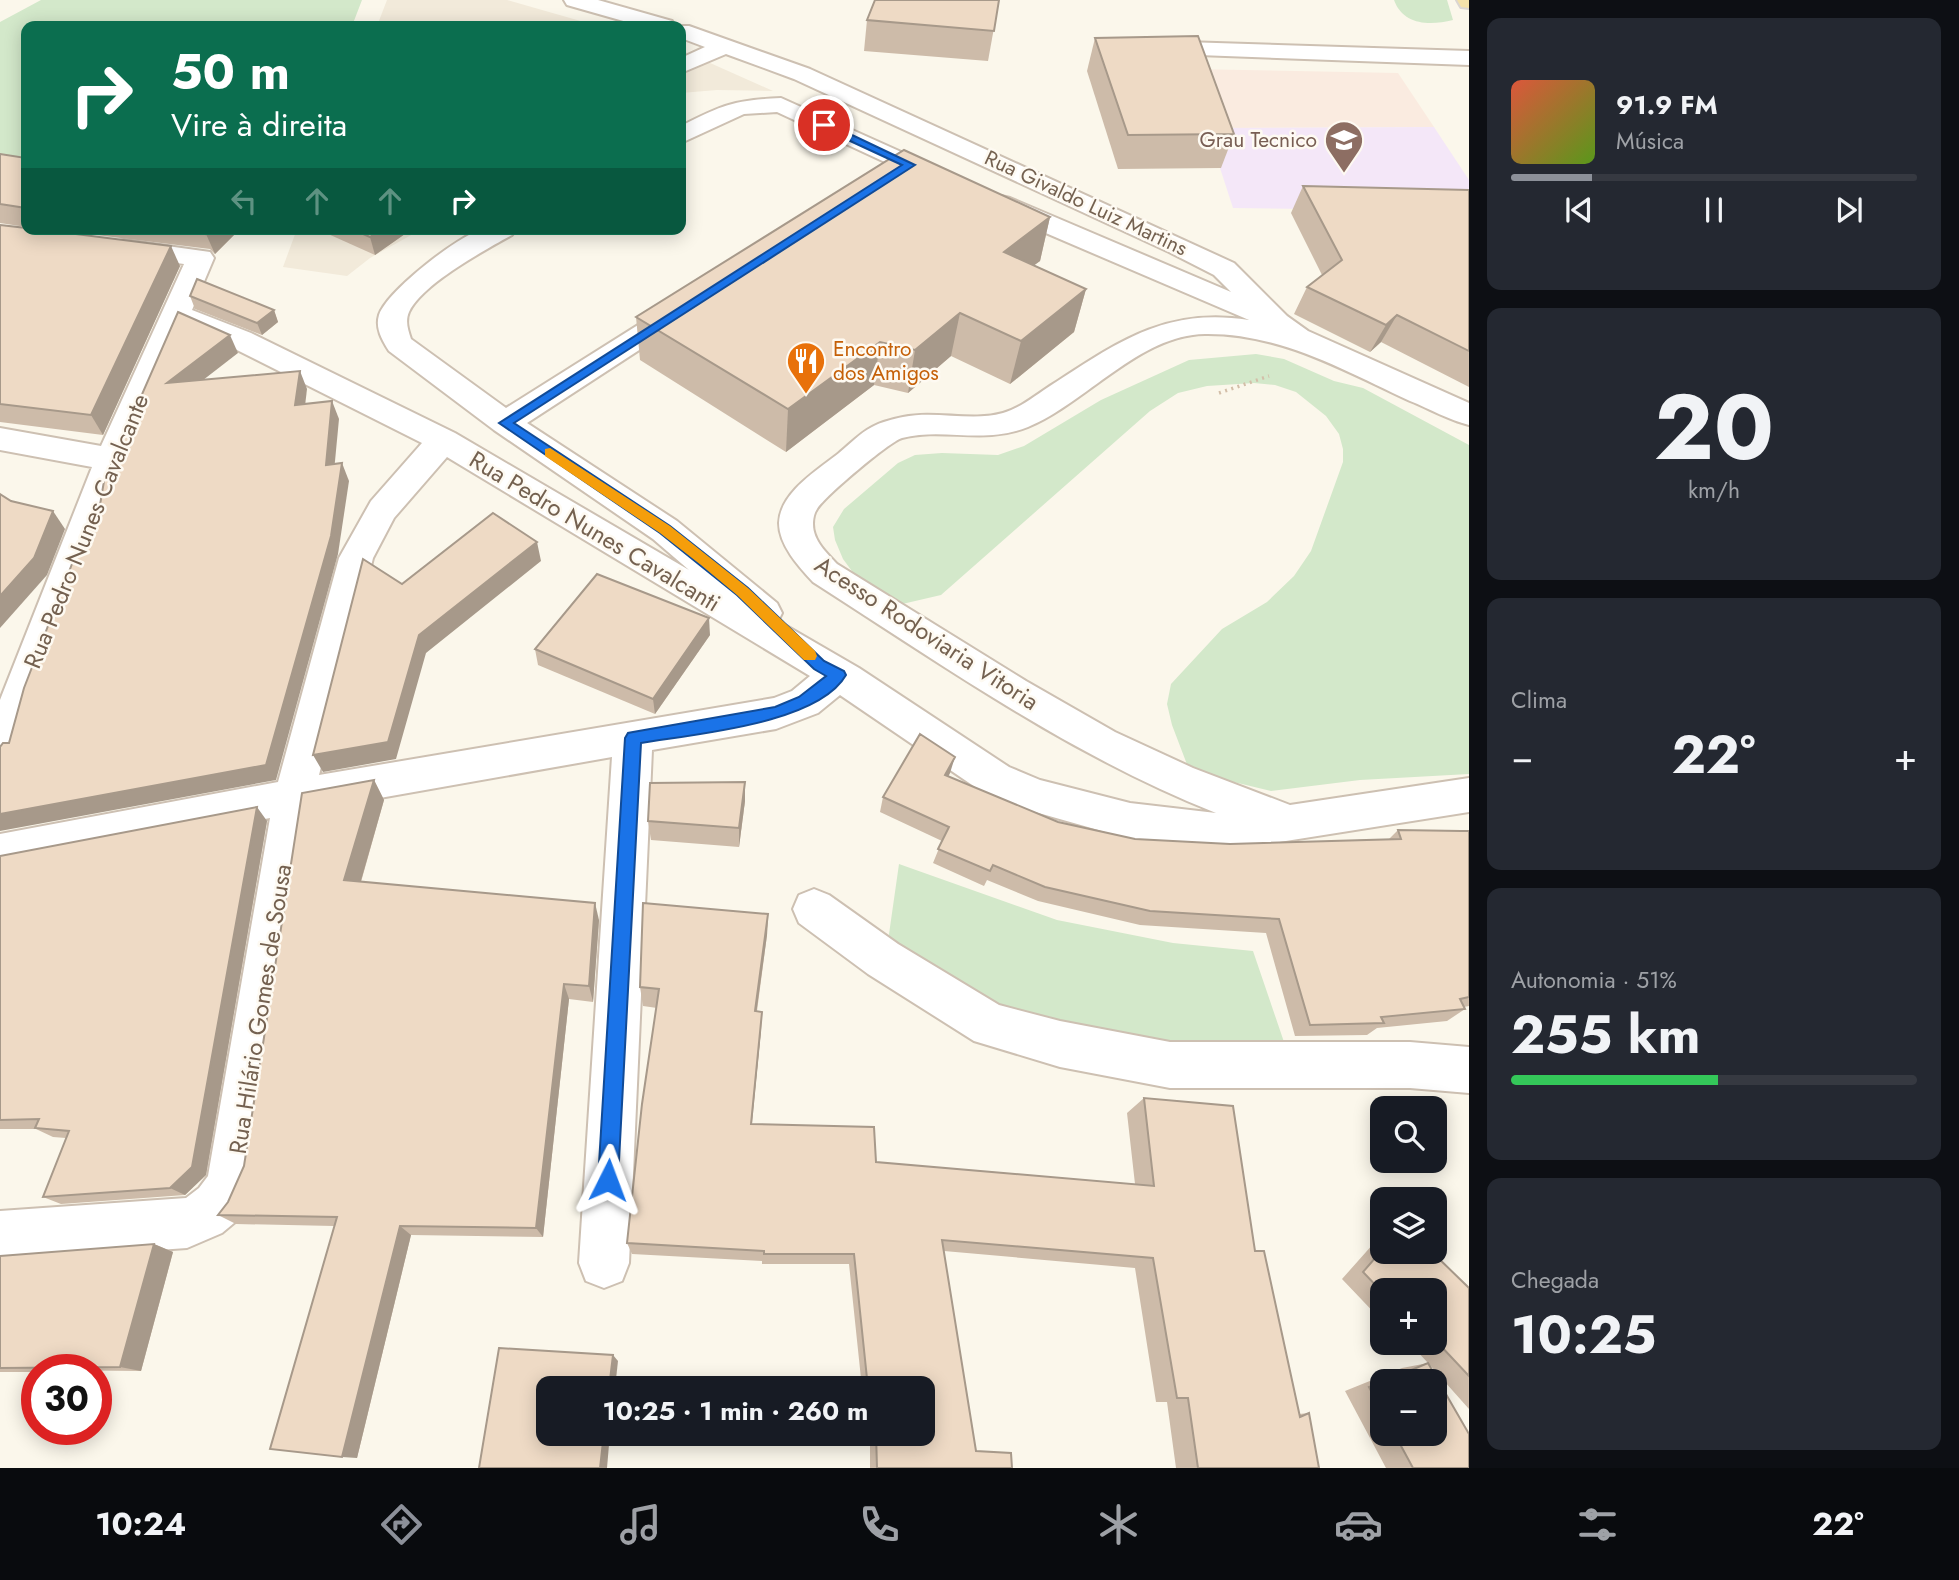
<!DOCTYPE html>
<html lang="pt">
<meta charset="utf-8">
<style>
:root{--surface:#171b24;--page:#242831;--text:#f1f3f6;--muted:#9ea1a6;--line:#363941;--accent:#8c9099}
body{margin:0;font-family:Jost,sans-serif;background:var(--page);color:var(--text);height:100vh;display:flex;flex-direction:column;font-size:26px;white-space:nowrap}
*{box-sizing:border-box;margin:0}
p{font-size:23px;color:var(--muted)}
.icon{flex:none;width:38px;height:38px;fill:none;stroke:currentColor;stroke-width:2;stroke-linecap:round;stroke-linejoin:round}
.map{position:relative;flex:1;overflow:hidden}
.details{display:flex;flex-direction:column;gap:18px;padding:18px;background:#0d0f14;width:490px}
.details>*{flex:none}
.hud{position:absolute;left:21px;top:21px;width:665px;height:214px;border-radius:14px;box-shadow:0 4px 18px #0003;background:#0b6e4f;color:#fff;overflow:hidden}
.controls{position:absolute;left:1370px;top:1096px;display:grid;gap:14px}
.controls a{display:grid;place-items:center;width:77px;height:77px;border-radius:14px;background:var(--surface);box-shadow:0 4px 18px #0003;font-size:35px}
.speed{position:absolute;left:21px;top:1354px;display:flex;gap:14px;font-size:35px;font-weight:700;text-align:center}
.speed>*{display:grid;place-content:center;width:91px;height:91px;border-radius:50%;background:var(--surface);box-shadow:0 4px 18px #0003;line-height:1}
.speed .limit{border:10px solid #d22;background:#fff;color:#111}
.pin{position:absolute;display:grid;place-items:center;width:60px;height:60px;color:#fff;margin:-30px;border:4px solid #fff;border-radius:50%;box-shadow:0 2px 7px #0007}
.me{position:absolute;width:77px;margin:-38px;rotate:3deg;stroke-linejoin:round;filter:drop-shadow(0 0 5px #0008)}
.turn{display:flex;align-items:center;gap:24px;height:147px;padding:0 35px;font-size:32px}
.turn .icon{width:91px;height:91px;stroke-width:2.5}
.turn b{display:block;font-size:49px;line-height:60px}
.lanes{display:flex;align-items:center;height:66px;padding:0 35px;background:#0003;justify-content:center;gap:35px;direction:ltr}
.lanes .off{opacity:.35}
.big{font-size:52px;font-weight:700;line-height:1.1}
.details .widget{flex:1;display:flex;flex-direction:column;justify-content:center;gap:10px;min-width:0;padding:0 24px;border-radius:14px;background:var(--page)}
.details .dial{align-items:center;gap:0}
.dial b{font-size:91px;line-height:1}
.song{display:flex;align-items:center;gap:21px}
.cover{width:84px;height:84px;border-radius:10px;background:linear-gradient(135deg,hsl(10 70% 55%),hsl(90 70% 35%))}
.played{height:7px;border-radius:4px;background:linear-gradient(90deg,var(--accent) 20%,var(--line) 20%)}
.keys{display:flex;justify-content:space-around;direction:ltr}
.heat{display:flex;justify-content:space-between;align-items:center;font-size:38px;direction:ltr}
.charge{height:10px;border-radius:5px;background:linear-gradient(90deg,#34c759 51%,var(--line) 0)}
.trip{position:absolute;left:536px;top:1376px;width:399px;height:70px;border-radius:14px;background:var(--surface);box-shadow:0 4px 18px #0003;font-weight:700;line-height:70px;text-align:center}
.tab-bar{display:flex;height:112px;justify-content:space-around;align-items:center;background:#090b0e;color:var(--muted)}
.tab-bar .icon{width:49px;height:49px}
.tab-bar .current{color:var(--accent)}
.tab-bar b{font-size:32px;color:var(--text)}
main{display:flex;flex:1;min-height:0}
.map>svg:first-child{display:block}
</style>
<main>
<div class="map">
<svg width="1469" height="1468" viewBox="0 0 1469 1468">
<rect width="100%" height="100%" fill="#fbf7eb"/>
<!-- residential -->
<g fill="#f2eada">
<polygon points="387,0 507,0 598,26 377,26"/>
<polygon points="681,50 773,91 717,90 681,93"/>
<polygon points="297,229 422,229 370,258 347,276 283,267"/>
</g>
<!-- commercial -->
<polygon fill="#faebe0" points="1188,69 1398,73 1434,127 1207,128"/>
<!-- education -->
<polygon fill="#f4e7f8" points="1434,127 1469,180 1469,211 1233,208 1207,128"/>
<!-- green -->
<g fill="#d3e8ca">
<polygon points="41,0 362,0 352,26 26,26 26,161 0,159 0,22"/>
<path d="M 1394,0 L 1447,0 L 1453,20 C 1429,26 1403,25 1394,0 Z"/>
<polygon points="1256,354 1284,359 1334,381 1363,388 1469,445 1469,774 1360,780 1271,791 1213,777 1188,767 1172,725 1167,704 1171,684 1222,629 1267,602 1294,576 1311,551 1343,462 1343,449 1339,434 1326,416 1296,392 1275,385 1254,383 1207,386 1178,393 1150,411 941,595 898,605 860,582 843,559 835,540 833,527 844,509 898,463 915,455 942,453 998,455 1024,446 1101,400 1189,360"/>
<polygon points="899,864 1057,920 1173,943 1253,951 1284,1042 1195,1052 1026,1019 887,948"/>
</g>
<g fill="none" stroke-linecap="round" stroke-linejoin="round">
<!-- minor casing -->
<g stroke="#cdc0b2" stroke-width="4">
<g id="minor">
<path d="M 564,0 L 598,0 L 672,21 L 675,26 L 689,26 L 810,69 L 1234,263 L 1287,316 L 1308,331 L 1469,403 L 1469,425 C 1449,420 1430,409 1410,401 C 1345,371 1280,333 1205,334 C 1139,335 1086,403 1028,427 C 983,445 944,427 902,438 C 889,442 825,496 817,509 C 814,513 813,520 813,524 C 813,541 827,553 837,564 L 1026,681 L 1115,732 L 1193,768 L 1290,805 L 1469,778 L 1469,812 L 1235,849 L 1198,848 L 1130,839 L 1021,808 L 981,791 L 840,695 L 818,713 L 776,729 L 652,750 L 629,1263 L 622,1281 L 604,1288 L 586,1281 L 579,1263 L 612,757 L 312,810 L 258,1176 L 243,1211 L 234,1223 L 222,1233 L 187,1248 L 0,1261 L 0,1211 L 186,1198 L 199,1188 L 208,1176 L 270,818 L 0,870 L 0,834 L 278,782 L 339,558 L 371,501 L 422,443 L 231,347 L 185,327 L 127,459 L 19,749 L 14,760 L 0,765 L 0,700 L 92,467 L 0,450 L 0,428 L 101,446 L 184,264 L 114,254 L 110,248 L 114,242 L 124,240 L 210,252 L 214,258 L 192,310 L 251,333 L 455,433 L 689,570 L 653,539 L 494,430 L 389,351 C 382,340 375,328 379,315 C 387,291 459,235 483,229 C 493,227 506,229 516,229 L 512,235 C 485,250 422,284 409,312 C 405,321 408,330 411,339 L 506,408 L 673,303 L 683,300 L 693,303 L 697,309 L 693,315 L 527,423 L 677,521 L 777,603 L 782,613 L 778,621 L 859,668 L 1009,767 L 1040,780 L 1130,803 L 1216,813 C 1068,754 946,667 813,582 C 799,567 779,545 779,523 C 780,492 818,470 839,453 C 850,444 860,433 872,427 C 881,422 893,419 903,417 C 936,410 971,422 1003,413 C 1021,408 1037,394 1053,384 C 1119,341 1167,307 1249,320 L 992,210 L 988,204 L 992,198 L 1001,196 L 1010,198 L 1231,292 L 1214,275 L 1169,252 L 794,79 L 726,54 L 681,73 L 681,58 L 705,47 L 681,38 L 681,26 L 641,26 L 567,5 ZM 447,457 L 810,676 L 792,691 L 774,698 L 319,775 L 373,558 L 394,518 Z"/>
<polygon points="1153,41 1469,51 1469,65 1145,53 1142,48 1145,43"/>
<path d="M 781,98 L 948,173 L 952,178 L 948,183 L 939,186 L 930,183 L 777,112 L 744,114 L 681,143 L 681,126 C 722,105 734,100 781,98 Z"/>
<polygon points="814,889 829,895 898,944 999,1005 1060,1021 1170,1042 1410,1042 1469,1047 1469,1093 1410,1088 1170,1088 1060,1067 974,1041 868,974 799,923 793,909 799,895"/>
</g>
</g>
<!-- major casing -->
<g stroke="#dbd6d2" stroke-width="4">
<polygon id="major" points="1457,0 1469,0 1469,8 1461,7"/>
</g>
<!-- path -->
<polyline stroke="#d3bea8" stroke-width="3.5" stroke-dasharray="2 4.5" stroke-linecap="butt" points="1219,393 1269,376"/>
<!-- minor -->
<use href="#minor" fill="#fff" fill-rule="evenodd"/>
<!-- major -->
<use href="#major" fill="#f3e1aa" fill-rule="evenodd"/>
</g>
<!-- wall -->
<g fill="#cdbba9" fill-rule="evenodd">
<polygon points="999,0 988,61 864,51 867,20"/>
<polygon points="1095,38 1234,134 1221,168 1118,169 1087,71"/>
<polygon points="0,154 26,158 26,227 0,223"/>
<polygon points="1303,186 1469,190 1469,387 1381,342 1370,352 1294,314 1307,287 1322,275 1291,213"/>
<polygon points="1050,217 1040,261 1034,265 1086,289 1074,332 1010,384 951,356 908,393 874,385 786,452 640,360 636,317"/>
<polygon points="0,225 180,266 103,435 0,422"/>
<polygon points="48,229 240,229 215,254 210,249"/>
<polygon points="317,229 412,229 375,255"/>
<polygon points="190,296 274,310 278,322 262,335 195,309"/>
<polygon points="710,635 655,714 538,665 535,649"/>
<polygon points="950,773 948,776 1058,822 1135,839 1230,844 1389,839 1398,830 1461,831 1469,831 1469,1006 1464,1007 1465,1009 1447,1021 1377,1028 1367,1035 1295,1036 1266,933 1140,925 1038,901 987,880 984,886 933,863 942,841 880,812 883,797"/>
<polygon points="374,780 384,800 361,882 599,920 593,1002 569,999 543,1237 411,1235 357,1458 334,1226 236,1224 218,1215 228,1202 244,1166"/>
<polygon points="745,782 745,801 739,847 651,840 648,821"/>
<polygon points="267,821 206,1175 185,1195 61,1204 43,1197 66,1138 53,1137 36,1129 0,1129 0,856"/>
<polygon points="768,914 767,935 757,1011 761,1030 752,1124 876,1162 1135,1184 1127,1113 1144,1098 1255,1251 1299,1414 1309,1413 1319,1468 1176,1468 1167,1402 1156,1402 1135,1268 944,1251 976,1451 1012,1468 870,1468 870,1433 922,1433 922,1388 862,1388 849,1264 762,1264 762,1261 632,1254 627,1243 657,1008 643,1006 640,987"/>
<path d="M 1382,1234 L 1382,1251 L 1431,1251 L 1469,1288 L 1469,1409 L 1428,1363 L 1469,1434 L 1469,1468 L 1386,1468 L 1345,1391 L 1402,1368 L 1428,1363 L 1415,1349 L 1411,1350 L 1404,1342 L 1435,1342 L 1435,1290 L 1382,1290 L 1382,1321 L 1342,1279 ZM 1382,1381 L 1435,1381 L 1435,1433 L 1382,1433 Z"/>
<polygon points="154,1244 173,1252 141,1371 37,1370 37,1372 0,1372 0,1256"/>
</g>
<!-- shaded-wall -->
<g fill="#a7998a">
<polygon points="1050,217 1040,261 994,295 1004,252"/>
<polygon points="211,229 240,229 215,254 206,234"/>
<polygon points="381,229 412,229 375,255 370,237"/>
<polygon points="171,246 180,266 103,435 91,415"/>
<polygon points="1086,289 1074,332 1010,384 1021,341"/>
<polygon points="274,310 278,322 262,335 257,323"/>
<polygon points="960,313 951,356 908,393 915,350"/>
<polygon points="1397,315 1381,342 1370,352 1386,325"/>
<polygon points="230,335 238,353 176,401 167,383"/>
<polygon points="880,342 874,385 786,452 788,409"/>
<polygon points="300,371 307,389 303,423 295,405"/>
<polygon points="332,401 339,419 333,482 326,465"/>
<polygon points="342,463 349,481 338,554 276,780 0,831 0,814"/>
<polygon points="53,511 65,529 47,575 0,628 0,596"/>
<polygon points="537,542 541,561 426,653 396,759 323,772 313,755 419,635"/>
<polygon points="709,618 710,635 655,714 653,699"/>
<polygon points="955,757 950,773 941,791 945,775"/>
<polygon points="374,780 384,800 356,898 344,880"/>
<polygon points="745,782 745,801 739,847 739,828"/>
<polygon points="257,807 267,821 206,1175 185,1195 170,1188"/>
<polygon points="595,903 599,920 593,1002 589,986"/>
<polygon points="768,914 767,935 754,1029 755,1011"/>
<polygon points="564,984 569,999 543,1237 536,1228"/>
<polygon points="762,1012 761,1030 750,1139 751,1124"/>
<polygon points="400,1226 411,1235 357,1458 342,1457"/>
<polygon points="154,1244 173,1252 141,1371 120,1367"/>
<polygon points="613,1355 618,1361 615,1388 609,1388"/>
<polygon points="604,1433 610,1433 607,1468 600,1468"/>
</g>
<!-- building -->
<g fill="#eedac5" stroke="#a7998a" stroke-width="2">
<polygon points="875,0 999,0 994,31 867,20"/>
<polygon points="1198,36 1234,134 1128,135 1095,38"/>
<polygon points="904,150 1050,217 1004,252 1086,289 1021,341 960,313 915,350 880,342 788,409 636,317"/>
<polygon points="0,154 26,158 26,208 0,204"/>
<polygon points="1303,186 1469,190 1469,351 1397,315 1386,325 1307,287 1342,260"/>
<polygon points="0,225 26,228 26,229 36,229 171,246 91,415 0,404"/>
<polygon points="202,229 211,229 206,234"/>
<polygon points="352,229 381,229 370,237"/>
<polygon points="197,279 274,310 257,323 190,296"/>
<polygon points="178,312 230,335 167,383 300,371 295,405 332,401 326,465 342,463 331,536 266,765 0,814 0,747 3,743 9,743 24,688 89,520 97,523 104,481"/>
<polygon points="0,494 11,501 53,511 34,558 0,596"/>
<polygon points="493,513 537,542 419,635 388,742 313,755 363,559 402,584"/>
<polygon points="597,574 709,618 653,699 535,649"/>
<polygon points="920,734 955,757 945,775 1058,822 1135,839 1230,844 1401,839 1398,830 1461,831 1469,831 1469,997 1460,999 1465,1009 1381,1017 1384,1023 1310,1025 1279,919 1150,911 1045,887 993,865 990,871 938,849 949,827 883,797"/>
<polygon points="374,780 344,880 595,903 589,986 564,984 536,1228 400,1226 342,1457 270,1449 337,1217 218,1215 228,1202 244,1166 302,793"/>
<polygon points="745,782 739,828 648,821 650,783"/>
<polygon points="257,807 192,1167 170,1188 43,1197 69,1131 35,1128 39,1119 0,1120 0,856"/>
<polygon points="643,903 768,914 755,1011 762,1012 751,1124 874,1127 876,1162 1154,1186 1144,1098 1233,1106 1255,1251 1264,1251 1300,1417 1309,1413 1319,1468 1198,1468 1188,1398 1177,1398 1153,1258 942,1240 976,1451 1011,1453 1012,1468 877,1468 876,1433 922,1433 922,1388 868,1388 854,1254 764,1254 764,1251 627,1243 642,1104 659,989 640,987"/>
<polygon points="154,1244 120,1367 0,1368 0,1256"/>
<polygon points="1382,1250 1382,1251 1431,1251 1469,1288 1469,1376 1438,1343 1436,1345 1433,1342 1435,1342 1435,1290 1382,1290 1382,1292 1363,1272"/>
<polygon points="499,1348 613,1355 609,1388 548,1388 548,1433 604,1433 600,1468 479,1468"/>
<polygon points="1428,1363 1469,1434 1469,1468 1413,1468 1394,1433 1435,1433 1435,1381 1385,1381"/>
<polygon points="1382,1382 1382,1412 1369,1387"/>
</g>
<!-- route -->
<path fill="#1a73e8" stroke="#114b97" stroke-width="2" d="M 820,123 L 827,123 L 915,165 L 514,423 L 670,526 L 748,588 L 824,661 L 844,671 L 846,675 C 818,724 694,734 641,743 L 618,1180 L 615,1187 L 608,1190 L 601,1187 L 598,1180 L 625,738 L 628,733 L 633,732 L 775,707 L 799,697 L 826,676 L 814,669 L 737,595 L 660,533 L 499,423 L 902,165 L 820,127 Z"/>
<!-- slow -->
<polygon fill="#f59e0b" points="550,448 670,526 748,588 815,651 817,656 815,660 804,660 737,595 701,565 660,533 545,456 545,449"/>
<!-- icons -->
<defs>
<g id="university-pin" transform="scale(2.0125)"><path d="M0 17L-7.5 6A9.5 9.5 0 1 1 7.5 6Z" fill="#8d6e63" stroke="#fefaf2"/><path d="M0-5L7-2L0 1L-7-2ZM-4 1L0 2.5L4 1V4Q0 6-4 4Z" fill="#fff"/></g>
<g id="restaurant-pin" transform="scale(2.0125)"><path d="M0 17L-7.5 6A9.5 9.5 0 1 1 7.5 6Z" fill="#e8710a" stroke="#fefaf2"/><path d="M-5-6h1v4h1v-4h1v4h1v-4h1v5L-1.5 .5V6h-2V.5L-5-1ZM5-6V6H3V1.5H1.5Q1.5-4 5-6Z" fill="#fff"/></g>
</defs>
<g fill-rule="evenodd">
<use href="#university-pin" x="1344" y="140"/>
<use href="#restaurant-pin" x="806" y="361"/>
</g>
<g text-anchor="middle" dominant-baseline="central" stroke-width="5" stroke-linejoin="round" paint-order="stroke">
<!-- far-education labels -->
<g font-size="21" fill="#785e54" stroke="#fefaf2" text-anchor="end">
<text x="1317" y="140">Grau Tecnico</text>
</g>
<!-- far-street labels -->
<g font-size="21" fill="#746150" stroke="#fefaf2">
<text transform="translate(1086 203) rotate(25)">Rua Givaldo Luiz Martins</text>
</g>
<!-- far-food labels -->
<g font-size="21" fill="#c56008" stroke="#fefaf2" text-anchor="start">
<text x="833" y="349">Encontro<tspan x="833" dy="24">dos Amigos</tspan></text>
</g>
<!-- street labels -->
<g font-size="24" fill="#746150" stroke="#fefaf2">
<text transform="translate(86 531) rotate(-68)">Rua Pedro Nunes Cavalcante</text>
<text transform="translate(595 531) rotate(31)">Rua Pedro Nunes Cavalcanti</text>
<text transform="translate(927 633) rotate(33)">Acesso Rodoviaria Vitoria</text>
<text transform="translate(260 1009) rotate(-81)">Rua Hilário Gomes de Sousa</text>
</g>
</g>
</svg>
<div class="controls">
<a><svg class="icon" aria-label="search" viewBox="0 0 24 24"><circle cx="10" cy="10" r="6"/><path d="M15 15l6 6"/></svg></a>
<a><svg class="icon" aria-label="layers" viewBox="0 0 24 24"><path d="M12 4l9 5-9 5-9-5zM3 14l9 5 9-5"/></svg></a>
<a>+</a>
<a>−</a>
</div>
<div class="speed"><div class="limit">30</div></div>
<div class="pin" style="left:824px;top:125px;background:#d93025"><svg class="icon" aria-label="arrive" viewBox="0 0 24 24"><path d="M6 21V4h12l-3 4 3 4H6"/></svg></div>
<svg class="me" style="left:608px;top:1180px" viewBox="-20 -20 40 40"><path d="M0-17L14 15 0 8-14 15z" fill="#1a73e8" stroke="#fff" stroke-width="4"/></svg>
<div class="trip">10:25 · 1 min · 260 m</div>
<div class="hud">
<div class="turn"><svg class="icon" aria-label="right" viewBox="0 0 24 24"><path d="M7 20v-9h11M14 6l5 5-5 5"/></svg><div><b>50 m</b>Vire à direita</div></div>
<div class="lanes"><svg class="icon off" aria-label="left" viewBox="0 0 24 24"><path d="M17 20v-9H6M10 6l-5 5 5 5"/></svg><svg class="icon off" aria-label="ahead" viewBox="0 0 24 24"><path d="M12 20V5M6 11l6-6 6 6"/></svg><svg class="icon off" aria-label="ahead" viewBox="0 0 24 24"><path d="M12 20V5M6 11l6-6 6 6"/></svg><svg class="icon" aria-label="right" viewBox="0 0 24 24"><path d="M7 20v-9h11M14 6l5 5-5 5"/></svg></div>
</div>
</div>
<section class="details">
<div class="widget">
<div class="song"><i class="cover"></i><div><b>91.9 FM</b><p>Música</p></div></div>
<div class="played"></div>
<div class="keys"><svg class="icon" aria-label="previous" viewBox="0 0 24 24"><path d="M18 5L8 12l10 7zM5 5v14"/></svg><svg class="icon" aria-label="pause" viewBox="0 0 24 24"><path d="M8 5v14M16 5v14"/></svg><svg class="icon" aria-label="next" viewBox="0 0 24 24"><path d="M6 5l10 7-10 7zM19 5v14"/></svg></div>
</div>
<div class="widget dial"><b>20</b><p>km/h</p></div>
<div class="widget"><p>Clima</p>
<div class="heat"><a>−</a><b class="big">22°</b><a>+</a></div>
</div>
<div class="widget"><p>Autonomia · 51%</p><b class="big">255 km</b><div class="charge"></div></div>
<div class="widget"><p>Chegada</p><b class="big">10:25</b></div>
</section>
</main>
<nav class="tab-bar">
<b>10:24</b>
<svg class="icon current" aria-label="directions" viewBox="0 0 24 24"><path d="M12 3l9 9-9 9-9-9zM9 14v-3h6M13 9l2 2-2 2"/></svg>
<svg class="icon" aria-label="music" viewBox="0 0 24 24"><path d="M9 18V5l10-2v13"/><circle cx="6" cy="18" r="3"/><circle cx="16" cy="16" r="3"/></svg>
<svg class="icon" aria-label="phone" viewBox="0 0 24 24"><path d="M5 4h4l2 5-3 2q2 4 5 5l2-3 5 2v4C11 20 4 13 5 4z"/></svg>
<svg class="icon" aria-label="climate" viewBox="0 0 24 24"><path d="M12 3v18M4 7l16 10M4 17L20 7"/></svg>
<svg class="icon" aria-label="car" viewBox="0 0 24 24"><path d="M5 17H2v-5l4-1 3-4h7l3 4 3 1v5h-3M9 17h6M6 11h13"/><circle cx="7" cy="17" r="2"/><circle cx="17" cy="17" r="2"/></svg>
<svg class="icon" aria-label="filters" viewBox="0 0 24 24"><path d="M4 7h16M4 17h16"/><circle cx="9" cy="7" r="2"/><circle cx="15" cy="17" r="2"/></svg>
<b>22°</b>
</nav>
